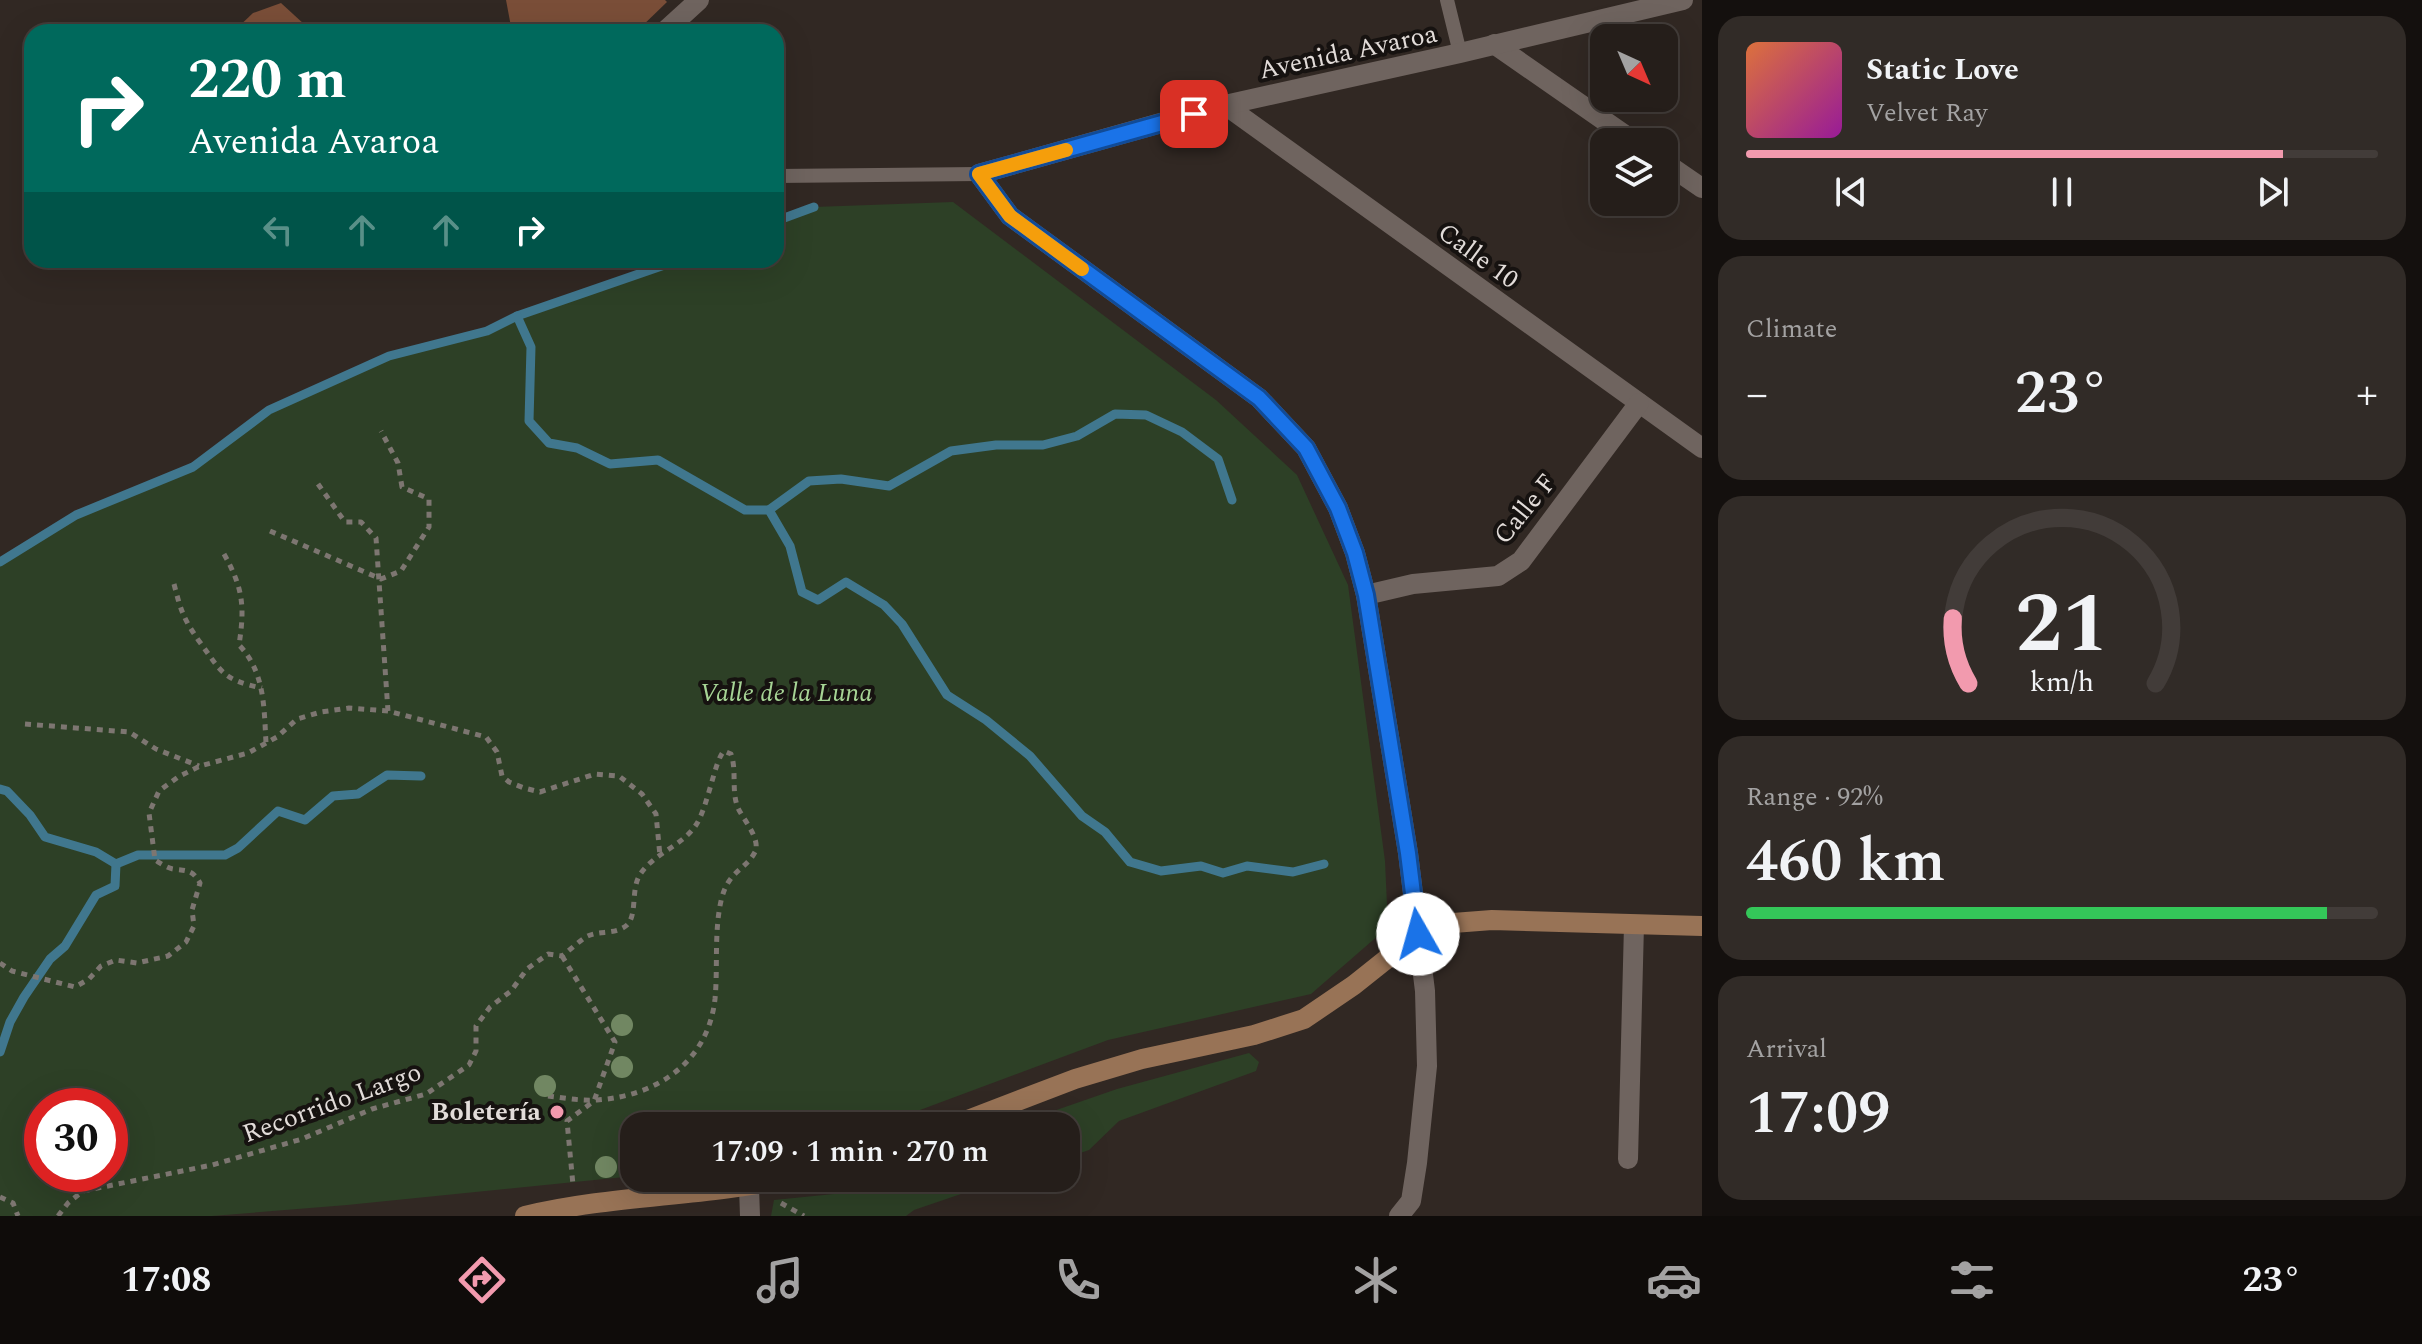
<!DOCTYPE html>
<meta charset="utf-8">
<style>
:root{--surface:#251e1a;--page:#312b27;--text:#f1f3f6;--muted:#a3a2a2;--line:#423c39;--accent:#f29aae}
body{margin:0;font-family:Spectral,serif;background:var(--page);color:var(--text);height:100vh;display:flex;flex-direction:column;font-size:30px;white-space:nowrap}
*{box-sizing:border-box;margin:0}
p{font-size:26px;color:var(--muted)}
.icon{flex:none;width:44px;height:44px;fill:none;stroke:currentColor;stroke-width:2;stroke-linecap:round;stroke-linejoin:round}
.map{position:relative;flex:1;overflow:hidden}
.drawer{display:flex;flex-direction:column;gap:16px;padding:16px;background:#14100e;width:720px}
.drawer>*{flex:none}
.banner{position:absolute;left:24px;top:24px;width:760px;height:244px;border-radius:24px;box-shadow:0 8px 32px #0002,0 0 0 2px var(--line);background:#00695c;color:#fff;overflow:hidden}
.needle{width:52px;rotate:136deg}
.tools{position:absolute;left:1590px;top:24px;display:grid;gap:16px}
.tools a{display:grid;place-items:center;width:88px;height:88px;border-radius:16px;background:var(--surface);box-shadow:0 8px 32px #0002,0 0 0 2px var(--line);font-size:40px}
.speed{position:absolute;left:24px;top:1088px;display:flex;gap:16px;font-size:40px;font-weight:700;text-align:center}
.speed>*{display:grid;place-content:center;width:104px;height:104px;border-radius:50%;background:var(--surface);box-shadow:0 8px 32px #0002,0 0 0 2px var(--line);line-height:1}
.speed .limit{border:12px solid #d22;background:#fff;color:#111}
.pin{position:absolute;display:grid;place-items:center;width:68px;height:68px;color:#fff;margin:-34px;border-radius:16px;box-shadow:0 4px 12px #0006}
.me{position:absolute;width:88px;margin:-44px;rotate:353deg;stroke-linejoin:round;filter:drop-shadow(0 0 6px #0008)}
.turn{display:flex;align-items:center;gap:28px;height:168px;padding:0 32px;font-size:36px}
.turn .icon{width:104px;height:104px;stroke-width:2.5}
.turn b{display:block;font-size:56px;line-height:68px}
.lanes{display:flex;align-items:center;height:76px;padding:0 32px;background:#0003;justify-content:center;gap:40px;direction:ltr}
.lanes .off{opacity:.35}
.big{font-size:60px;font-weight:600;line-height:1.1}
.drawer .widget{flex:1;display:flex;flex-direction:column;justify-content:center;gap:12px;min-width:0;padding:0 28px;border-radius:24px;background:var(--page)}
.drawer .dial{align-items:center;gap:0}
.dial svg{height:208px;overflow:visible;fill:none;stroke:var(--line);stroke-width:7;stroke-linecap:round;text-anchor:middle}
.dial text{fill:var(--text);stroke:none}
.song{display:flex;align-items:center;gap:24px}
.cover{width:96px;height:96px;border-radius:12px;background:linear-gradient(135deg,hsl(20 70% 55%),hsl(300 70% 35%))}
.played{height:8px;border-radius:4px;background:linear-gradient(90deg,var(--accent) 85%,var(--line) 85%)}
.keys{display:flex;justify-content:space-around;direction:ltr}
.heat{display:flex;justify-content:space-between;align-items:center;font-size:44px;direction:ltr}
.charge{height:12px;border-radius:6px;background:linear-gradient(90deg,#34c759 92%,var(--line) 0)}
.trip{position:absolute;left:620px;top:1112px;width:460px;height:80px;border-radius:24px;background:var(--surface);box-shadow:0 8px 32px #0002,0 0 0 2px var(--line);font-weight:600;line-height:80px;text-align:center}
.tabs{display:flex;height:128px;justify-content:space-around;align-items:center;background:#0f0c0a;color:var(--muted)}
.tabs .icon{width:56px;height:56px}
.tabs .current{color:var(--accent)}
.tabs b{font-size:36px;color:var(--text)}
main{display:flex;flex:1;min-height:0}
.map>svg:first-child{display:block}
</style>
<main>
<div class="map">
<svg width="1702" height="1216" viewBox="0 0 1702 1216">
<rect width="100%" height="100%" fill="#312823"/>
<!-- green -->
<g fill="#2d4026" fill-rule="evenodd">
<path d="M 953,202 L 1216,400 L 1297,475 L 1348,585 L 1385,861 L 1388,927 L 1311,994 L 1108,1040 L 877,1126 L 634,1126 L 634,1176 L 347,1205 L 212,1216 L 0,1216 L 0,562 L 76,515 L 193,467 L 269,410 L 389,356 L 487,331 L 517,316 L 679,260 L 776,260 L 776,221 L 814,207 ZM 42,1106 L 110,1106 L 110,1174 L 42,1174 Z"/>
<polygon points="1249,1053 1259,1062 1256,1071 1119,1121 1089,1150 1066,1158 1066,1126 1010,1126 1117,1089"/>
<polygon points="881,1178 1008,1178 914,1210 906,1216 771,1216 774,1200 844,1193"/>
</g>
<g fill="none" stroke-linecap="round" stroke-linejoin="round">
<!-- stream -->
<g stroke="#40778e" stroke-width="9">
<polyline points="776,221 814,207"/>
<polyline points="517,316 679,260"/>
<polyline points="769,510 809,481 841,479 889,486 951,451 996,445 1043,445 1077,436 1115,414 1146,415 1182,432 1218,459 1232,500"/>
<polyline points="0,562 76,515 193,467 269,410 389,356 487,331 517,316 531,347 529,421 549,443 577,448 610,464 658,460 745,510 769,510 790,546 802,592 818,600 846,582 884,605 902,624 947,695 986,720 1030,756 1082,816 1105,832 1130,862 1161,871 1201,866 1223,873 1247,866 1293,872 1324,864"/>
<polyline points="0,789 7,791 30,815 45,837 96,852 116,864 138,855 225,855 238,848 278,811 305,820 333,796 358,794 387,775 421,776"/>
<polyline points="0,1052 10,1022 24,997 50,959 65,946 96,895 115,886 116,864"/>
</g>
</g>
<!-- building -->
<g fill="#7a4e38">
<polygon points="506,0 665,0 667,2 636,32 512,32"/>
<polygon points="281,3 305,25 307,32 233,32 253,13"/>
</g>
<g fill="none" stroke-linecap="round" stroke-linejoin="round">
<!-- path -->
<g stroke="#7d7671" stroke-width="5" stroke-dasharray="6 6" stroke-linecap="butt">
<polyline points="318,484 345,522 361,522 376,538 388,711"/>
<polyline points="270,531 381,579 401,571 429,527 429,499 402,487 398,463 381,431"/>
<path d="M 224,554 C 243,588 245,606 239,645 C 265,672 264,708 266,743"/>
<path d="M 174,584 C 181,611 183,618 199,641 C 221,671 222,680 262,688"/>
<polyline points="25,724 129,732 156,749 199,766"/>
<polyline points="562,956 615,1042 594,1101 567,1121 573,1185"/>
<path d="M 0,963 L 12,971 L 75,987 L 89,979 L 101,966 L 116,960 L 137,963 L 168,956 L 186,942 L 194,926 L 192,910 L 200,883 C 192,869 187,871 173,869 C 167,868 160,863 155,860 L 149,813 L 159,791 L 178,777 L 200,766 L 248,753 L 277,737 L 297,719 L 321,712 L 349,708 L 388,711 L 486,737 L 497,752 L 502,776 L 509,782 L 524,788 L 540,792 L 595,774 L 619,776 L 642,794 L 656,814 L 660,856"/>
<path d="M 548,1096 C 564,1098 581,1101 597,1100 C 657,1096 708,1062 715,999 C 718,967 714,932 721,901 C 728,870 745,871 755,852 C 761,839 743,819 738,808 C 731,791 737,771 731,754 L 724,751 C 715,759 708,807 696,825 C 682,846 655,853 641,873 C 630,888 638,914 627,925 C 616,935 598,930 586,937 C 578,942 570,950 562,956"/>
<polyline points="0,1197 13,1203 18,1216"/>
<polyline points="781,1203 804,1216"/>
<polyline points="58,1216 68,1203 83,1191 212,1165 302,1139 372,1109 426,1094 469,1065 476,1051 476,1026 490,1007 511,991 527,969 548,954 562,956"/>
</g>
<!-- lane -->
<g stroke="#6f645f" stroke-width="14">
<polyline points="1447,0 1460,53"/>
<polyline points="776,176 979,174"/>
</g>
<!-- street -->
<g stroke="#6f645f" stroke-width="20">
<polyline points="664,32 699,0"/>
<polyline points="1494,44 1635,142"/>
<polyline points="1225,105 1702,448"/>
<polyline points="1664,162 1702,188"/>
<polyline points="1366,595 1413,584 1498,576 1521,561 1639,403"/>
<polyline points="1628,1159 1634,925"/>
<polyline points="749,1187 750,1216"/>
<polyline points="1399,1216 1411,1201 1417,1163 1427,1066 1425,991 1408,853 1366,595 1355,553 1338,508 1306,448 1259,398 1010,216 979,174 1225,105 1460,53 1683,0"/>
</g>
<!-- secondary -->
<g stroke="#987356" stroke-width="20">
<polyline points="952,1126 1075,1079 1142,1059 1254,1035 1304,1019 1354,985 1418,934 1453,923 1492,920 1702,926"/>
<path d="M 525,1216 C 611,1195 702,1197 789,1178"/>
</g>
</g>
<!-- trees -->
<g fill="#718762">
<circle cx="622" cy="1025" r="11"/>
<circle cx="622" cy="1067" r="11"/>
<circle cx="545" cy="1086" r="11"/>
<circle cx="606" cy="1167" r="11"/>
</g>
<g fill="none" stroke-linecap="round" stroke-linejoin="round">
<!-- route casing -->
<g stroke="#114b97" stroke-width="20">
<polyline id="route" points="1194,114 979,174 1010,216 1259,398 1306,448 1338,508 1355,553 1366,595 1408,853 1418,934"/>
</g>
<!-- route -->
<use href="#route" stroke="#1a73e8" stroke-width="14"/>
<!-- slow -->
<polyline stroke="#f59e0b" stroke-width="14" points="1066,150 979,174 1010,216 1082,269"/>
</g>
<!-- markers -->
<circle fill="#f29aae" stroke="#161210" stroke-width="3" cx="557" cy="1112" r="8"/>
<g text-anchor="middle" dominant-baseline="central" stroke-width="8" stroke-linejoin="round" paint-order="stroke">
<!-- street labels -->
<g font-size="26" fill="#e2dcd9" stroke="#161210">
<text transform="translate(1348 52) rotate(-12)">Avenida Avaroa</text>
<text transform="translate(1478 256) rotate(36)">Calle 10</text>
<text transform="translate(1525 509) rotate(-51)">Calle F</text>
<text transform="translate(332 1103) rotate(-20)">Recorrido Largo</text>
</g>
<!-- park labels -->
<g font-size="26" font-style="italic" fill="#a6d495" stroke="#161210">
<text x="786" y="693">Valle de la Luna</text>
</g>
<!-- poi labels -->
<g font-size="26" font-weight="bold" fill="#e2dcd9" stroke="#161210" text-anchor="end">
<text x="541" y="1112">Boletería</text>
</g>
</g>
</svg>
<div class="tools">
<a><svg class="needle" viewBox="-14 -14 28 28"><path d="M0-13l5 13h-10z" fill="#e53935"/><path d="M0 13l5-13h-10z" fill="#a3a2a2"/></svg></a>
<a><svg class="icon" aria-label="layers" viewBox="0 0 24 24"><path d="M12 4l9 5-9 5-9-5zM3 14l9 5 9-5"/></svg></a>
</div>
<div class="speed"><div class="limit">30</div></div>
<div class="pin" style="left:1194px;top:114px;background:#d93025"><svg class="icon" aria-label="arrive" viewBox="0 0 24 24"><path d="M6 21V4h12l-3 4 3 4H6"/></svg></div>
<svg class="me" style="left:1418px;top:934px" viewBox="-20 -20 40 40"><circle r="19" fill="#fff"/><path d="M0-13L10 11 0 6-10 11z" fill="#1a73e8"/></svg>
<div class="trip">17:09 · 1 min · 270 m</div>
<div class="banner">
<div class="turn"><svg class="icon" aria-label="right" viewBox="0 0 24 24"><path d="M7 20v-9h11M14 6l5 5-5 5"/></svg><div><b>220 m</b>Avenida Avaroa</div></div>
<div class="lanes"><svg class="icon off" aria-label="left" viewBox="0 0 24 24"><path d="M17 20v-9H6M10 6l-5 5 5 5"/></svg><svg class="icon off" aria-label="ahead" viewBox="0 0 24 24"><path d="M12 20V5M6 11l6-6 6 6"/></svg><svg class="icon off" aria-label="ahead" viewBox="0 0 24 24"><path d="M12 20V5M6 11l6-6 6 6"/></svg><svg class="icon" aria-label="right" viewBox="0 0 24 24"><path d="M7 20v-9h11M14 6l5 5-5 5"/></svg></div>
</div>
</div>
<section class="drawer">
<div class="widget">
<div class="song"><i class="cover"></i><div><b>Static Love</b><p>Velvet Ray</p></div></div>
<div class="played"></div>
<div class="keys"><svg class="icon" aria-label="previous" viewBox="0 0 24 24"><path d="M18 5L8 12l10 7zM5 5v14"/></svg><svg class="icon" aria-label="pause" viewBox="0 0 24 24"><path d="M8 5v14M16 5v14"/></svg><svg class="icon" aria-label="next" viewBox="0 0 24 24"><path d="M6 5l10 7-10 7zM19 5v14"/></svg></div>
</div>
<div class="widget"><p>Climate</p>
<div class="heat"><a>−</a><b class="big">23°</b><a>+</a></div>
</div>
<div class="widget dial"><svg viewBox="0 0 100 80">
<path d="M14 69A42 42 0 1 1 86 69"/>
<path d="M14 69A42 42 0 0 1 8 44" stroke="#f29aae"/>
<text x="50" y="56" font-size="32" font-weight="700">21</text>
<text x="50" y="72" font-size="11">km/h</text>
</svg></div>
<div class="widget"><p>Range · 92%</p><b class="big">460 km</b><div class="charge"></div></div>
<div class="widget"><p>Arrival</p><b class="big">17:09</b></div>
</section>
</main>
<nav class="tabs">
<b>17:08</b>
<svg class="icon current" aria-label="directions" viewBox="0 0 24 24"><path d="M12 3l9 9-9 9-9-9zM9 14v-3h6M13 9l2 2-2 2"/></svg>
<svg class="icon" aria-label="music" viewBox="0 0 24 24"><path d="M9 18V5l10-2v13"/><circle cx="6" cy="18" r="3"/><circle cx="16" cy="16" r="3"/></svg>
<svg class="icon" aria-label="phone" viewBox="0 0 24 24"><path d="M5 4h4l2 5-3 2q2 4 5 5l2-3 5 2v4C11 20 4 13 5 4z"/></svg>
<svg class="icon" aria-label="climate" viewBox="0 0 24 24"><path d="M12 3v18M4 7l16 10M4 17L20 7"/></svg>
<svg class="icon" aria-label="car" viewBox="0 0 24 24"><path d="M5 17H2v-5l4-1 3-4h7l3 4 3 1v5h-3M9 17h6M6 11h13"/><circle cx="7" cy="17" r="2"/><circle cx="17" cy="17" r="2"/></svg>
<svg class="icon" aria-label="filters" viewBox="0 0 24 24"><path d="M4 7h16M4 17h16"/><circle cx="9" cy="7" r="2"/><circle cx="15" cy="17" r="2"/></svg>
<b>23°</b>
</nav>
